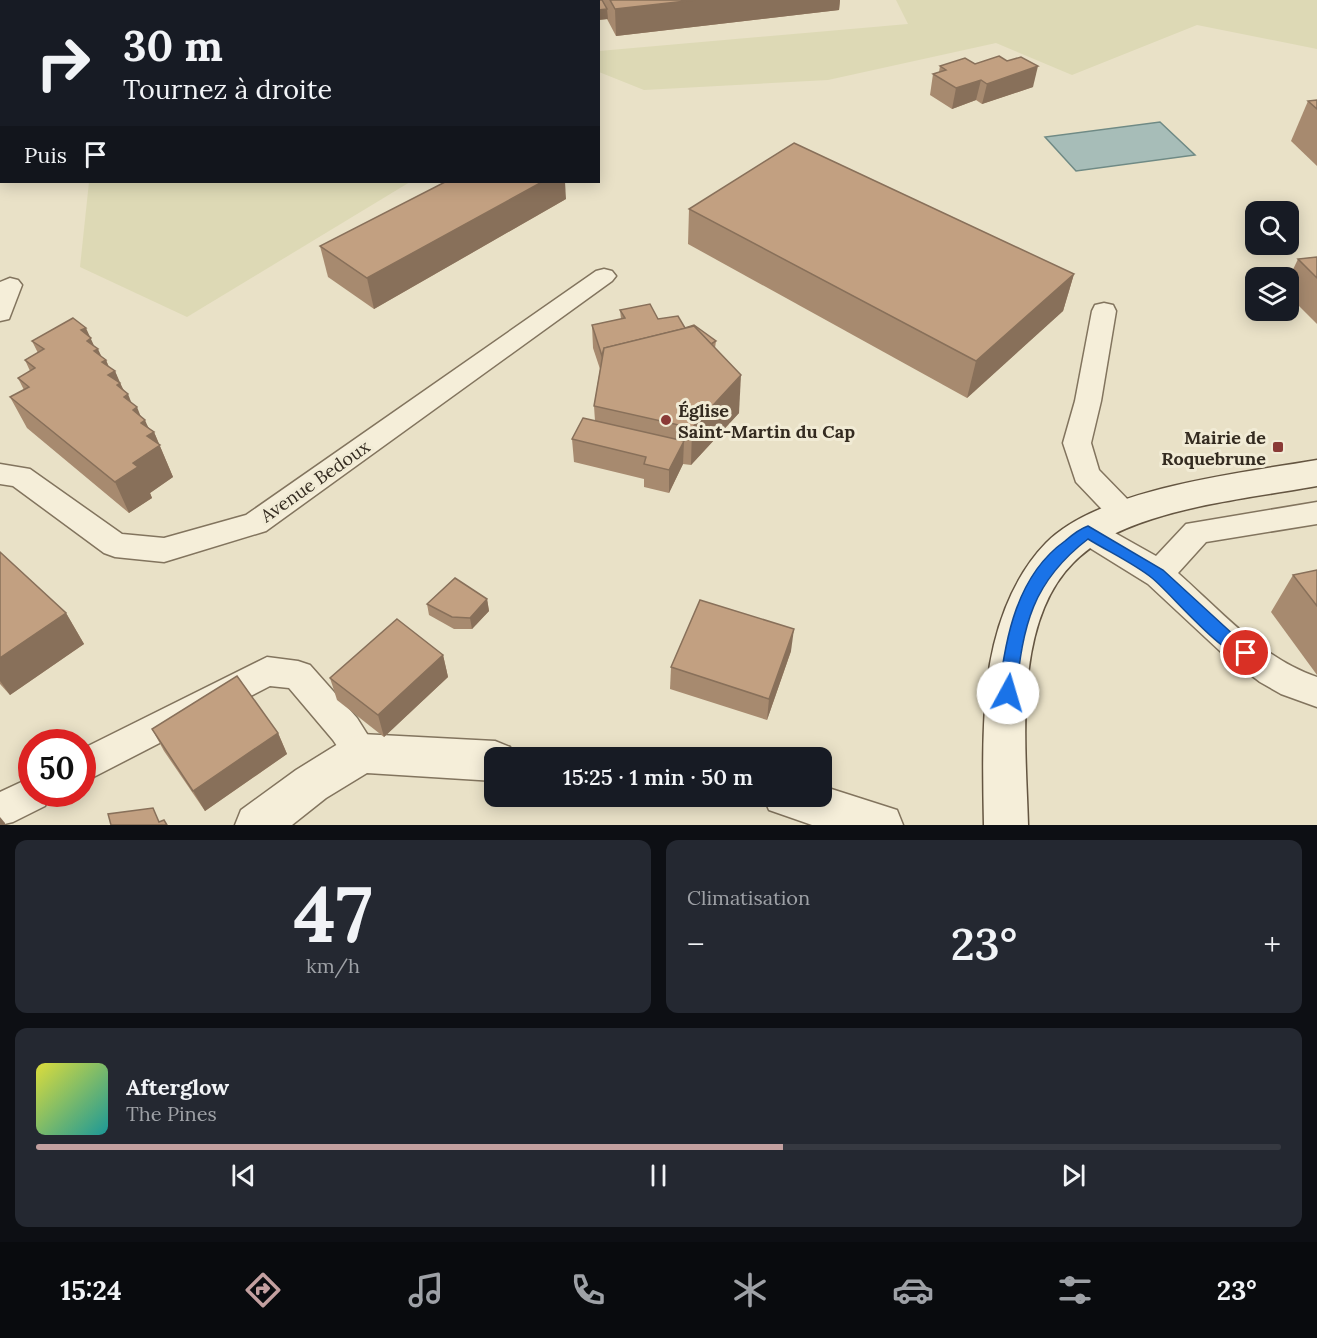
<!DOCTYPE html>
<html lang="fr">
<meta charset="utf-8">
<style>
:root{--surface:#171b24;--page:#242831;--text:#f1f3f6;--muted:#9ea1a6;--line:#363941;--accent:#c3a0a0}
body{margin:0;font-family:Lora,serif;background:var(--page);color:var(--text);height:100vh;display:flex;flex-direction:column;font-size:22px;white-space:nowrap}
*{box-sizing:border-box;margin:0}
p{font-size:20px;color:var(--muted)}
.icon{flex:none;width:33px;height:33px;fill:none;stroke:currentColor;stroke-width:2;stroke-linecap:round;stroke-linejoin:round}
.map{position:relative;height:825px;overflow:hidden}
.sheet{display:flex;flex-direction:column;gap:15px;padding:15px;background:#0d0f14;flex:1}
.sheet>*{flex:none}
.banner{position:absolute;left:0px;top:0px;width:600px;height:183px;box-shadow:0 3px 15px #0003;background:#171b24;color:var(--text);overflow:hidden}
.buttons{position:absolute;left:1245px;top:201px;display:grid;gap:12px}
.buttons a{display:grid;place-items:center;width:54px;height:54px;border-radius:12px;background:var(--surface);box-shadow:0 3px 15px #0003;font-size:30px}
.speed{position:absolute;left:18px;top:729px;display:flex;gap:12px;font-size:30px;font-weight:700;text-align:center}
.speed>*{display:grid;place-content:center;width:78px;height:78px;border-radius:50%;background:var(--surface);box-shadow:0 3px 15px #0003;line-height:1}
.speed .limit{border:9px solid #d22;background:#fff;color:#111}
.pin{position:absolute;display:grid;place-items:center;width:51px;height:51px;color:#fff;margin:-26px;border:3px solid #fff;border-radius:50%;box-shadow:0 2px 6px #0007}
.me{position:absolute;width:66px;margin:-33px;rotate:6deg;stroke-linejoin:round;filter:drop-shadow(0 0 4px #0008)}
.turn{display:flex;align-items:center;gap:21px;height:126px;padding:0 24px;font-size:27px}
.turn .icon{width:78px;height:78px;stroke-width:2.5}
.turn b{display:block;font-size:42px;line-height:51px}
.then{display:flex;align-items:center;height:57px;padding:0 24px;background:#0003;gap:12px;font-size:22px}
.big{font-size:45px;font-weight:600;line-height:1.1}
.sheet .card{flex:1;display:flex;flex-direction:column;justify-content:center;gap:9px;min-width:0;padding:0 21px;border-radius:12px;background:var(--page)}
.sheet .dial{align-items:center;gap:0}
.dial b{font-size:78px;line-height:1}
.song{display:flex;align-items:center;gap:18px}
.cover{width:72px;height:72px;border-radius:9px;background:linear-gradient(135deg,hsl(60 70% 55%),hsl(180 70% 35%))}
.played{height:6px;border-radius:3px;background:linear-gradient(90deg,var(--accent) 60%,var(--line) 60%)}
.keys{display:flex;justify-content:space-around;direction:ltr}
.heat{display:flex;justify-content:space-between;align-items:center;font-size:33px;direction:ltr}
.sheet .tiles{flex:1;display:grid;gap:15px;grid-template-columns:1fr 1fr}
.card:last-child{grid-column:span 2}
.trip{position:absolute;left:484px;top:747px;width:348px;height:60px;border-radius:12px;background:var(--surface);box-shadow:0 3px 15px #0003;font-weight:600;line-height:60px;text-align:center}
.tabs{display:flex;height:96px;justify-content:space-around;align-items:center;background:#090b0e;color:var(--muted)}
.tabs .icon{width:42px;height:42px}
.tabs .selected{color:var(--accent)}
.tabs b{font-size:27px;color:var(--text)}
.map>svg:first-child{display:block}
</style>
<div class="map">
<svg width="1317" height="825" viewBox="0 0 1317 825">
<rect width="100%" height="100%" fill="#e9e1c7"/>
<!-- farmland -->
<g fill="#ddd9b5">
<polygon points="22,0 551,0 553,1 12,1"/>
<polygon points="896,0 1317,0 1317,49 1197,25 1072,75 996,43 828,80 644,90 599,72 599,51 908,24"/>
<polygon points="89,182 410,182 187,317 80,267"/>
</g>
<!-- water -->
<polygon fill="#a7bdb8" stroke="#6f8a85" stroke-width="1.5" points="1160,122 1195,155 1076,171 1045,137"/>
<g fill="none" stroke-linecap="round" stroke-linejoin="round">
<!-- service casing -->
<g stroke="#82745e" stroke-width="3">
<g id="service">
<polygon points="604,269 612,271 616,276 612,281 266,531 164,562 115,557 104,553 13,486 0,484 0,464 30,469 122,534 164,538 246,515 596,271"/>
<polygon points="10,278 18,280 22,285 9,319 0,321 0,282"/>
<polygon points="1104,303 1113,305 1116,311 1101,401 1091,443 1099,470 1135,507 1140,515 1135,523 1125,526 1115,523 1076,482 1063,443 1075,401 1092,311 1095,305"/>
<path d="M 1317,502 L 1317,524 L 1206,542 L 1178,573 C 1221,611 1261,658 1317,677 L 1317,707 L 1281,694 L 1260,682 L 1221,652 L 1148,584 L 1077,540 L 1073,532 L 1077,524 L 1088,521 L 1099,524 L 1156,556 L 1186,524 Z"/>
<polygon points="267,657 298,661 310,665 357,718 379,753 373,764 361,769 349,764 333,740 289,688 270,686 82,783 82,749"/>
<polygon points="32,777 32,794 50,794 45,806 13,822 0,825 0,792"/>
</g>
</g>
<!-- minor casing -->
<g stroke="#82745e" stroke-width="3">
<g id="minor">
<polygon points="361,734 495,741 510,747 515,758 495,758 495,781 367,773 326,798 292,825 235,825 241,810 296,770 346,739"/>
<polygon points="822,786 897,810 903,825 812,825 769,810 763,796 822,796"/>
</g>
</g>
<!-- secondary casing -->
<g stroke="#645541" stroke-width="3">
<path id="secondary" d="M 1317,460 L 1317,486 C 1262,496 1205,502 1152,519 C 1124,528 1094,541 1073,563 C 1012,624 1026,746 1028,825 L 984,825 C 983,778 982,731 987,684 C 993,634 1010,580 1046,543 C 1100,488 1242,473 1317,460 Z"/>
</g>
<!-- service -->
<use href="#service" fill="#f5eed9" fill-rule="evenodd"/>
<!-- minor -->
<use href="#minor" fill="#f5eed9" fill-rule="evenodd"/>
<!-- secondary -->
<use href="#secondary" fill="#f5eed9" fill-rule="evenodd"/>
</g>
<!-- wall -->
<g fill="#a78a6f">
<polygon points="577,0 840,0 839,10 616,36 607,19 598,20 598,2 577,2"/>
<polygon points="1007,61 1033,87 982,104 976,100 952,109 930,95 933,74 939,72 940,66 975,64"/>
<polygon points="1317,100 1317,166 1291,141 1308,101"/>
<polygon points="566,199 374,309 328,277 320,246"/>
<polygon points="689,209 1074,274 1063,311 967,398 688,244"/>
<polygon points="1317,257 1317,324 1288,295 1288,280 1298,259"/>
<polygon points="620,310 658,319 716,341 715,348 739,413 691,465 683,464 669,493 644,487 644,479 574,462 572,439 595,421 594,406 600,369 593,348 592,325 621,319"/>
<polygon points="32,341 94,346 102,357 106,360 109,367 115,371 119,382 132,404 149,428 154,432 173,477 150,493 152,498 129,513 27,428 10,397 24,390 18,378 30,371 25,360 38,353"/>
<polygon points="0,552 66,613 84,644 10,695 0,684"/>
<polygon points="1317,570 1317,675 1271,612 1293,575"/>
<polygon points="487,599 489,611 472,629 454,629 429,615 427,604"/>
<polygon points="791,651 767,720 670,689 671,667"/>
<polygon points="443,655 448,677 384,737 337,700 330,678"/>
<polygon points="152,729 278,733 287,754 205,811 164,751"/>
</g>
<!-- shaded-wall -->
<g fill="#88705a">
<polygon points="695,0 840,0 839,10 616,36 615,9"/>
<polygon points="607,9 608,19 598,20 598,10"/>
<polygon points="1038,66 1033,87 982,104 987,84"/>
<polygon points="981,80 976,100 952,109 956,88"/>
<polygon points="542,182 565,182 566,199 374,309 367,278"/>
<polygon points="1074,274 1063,311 967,398 976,361"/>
<polygon points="86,328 96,350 98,349 104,362 106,360 111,373 115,371 126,396 128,394 134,409 137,407 143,422 145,420 151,434 154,432 173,477 150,493 152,498 129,513 115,482 108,382 81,330"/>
<polygon points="741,375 739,413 691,465 692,428"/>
<polygon points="684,441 683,464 669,493 669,470"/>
<polygon points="487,599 489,611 472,629 470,618"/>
<polygon points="66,613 84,644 10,695 0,681 0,658"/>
<polygon points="794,629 791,651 767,720 769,699"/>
<polygon points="443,655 448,677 384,737 378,715"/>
<polygon points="278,733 287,754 205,811 193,791"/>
<polygon points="0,817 5,823 5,825 0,825"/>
</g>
<!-- building -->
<g fill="#c2a081" stroke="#88705a" stroke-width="1.5">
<polygon points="578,0 602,0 607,9 598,10 598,2 578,2"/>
<polygon points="610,0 695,0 615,9"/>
<polygon points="999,56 1007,61 1021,57 1038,66 987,84 981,80 956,88 933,74 946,70 940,66 965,58 975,64"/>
<polygon points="1317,100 1317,109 1308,101"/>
<polygon points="794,143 1074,274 976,361 689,209"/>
<polygon points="445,182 542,182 367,278 320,246"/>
<polygon points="1317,257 1317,278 1298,259"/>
<polygon points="650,304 658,319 678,316 685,328 694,325 716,341 711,344 694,326 604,348 602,356 592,325 625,318 620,310"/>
<polygon points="73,318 86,328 81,330 91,338 87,341 98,349 94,351 106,360 102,362 115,371 108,375 120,383 117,385 128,394 124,397 137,407 133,410 145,420 141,423 154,432 147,436 160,445 133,463 138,467 115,482 10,397 29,387 18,378 35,368 25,360 44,349 32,341"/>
<polygon points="694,326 741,375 692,428 594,406 604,348"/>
<polygon points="583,418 684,441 669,470 644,464 646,457 572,439"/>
<polygon points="0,552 66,613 0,658"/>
<polygon points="1317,570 1317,606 1293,575"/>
<polygon points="455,578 487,599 470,618 452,617 427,604"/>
<polygon points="700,600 794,629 769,699 671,667"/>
<polygon points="397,619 443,655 378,715 330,678"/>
<polygon points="237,676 278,733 193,791 152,729"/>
<polygon points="153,808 159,822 164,820 167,825 111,825 108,814"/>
</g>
<!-- route -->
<path fill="#1a73e8" stroke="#114b97" stroke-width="1.5" d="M 1088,526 L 1163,570 L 1236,637 L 1252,648 L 1254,653 L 1252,658 C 1230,666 1171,593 1152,578 C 1133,563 1109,552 1088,539 C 1032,582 1023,625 1016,693 L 1014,698 L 1008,700 L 1002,698 L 999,693 C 1005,638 1017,575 1065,541 C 1072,535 1079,529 1088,526 Z"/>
<!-- markers -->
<g fill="#8a3a36" stroke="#f1ebd5" stroke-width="2">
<circle cx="666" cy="420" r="6"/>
<rect x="1272" y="441" width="12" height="12" rx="3"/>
</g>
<g text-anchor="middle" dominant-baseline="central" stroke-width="6" stroke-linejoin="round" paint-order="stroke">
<!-- poi labels -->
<g font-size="18" font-weight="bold" fill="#342b20" stroke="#f1ebd5" text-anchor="start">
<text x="678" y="410">Église<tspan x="678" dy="21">Saint-Martin du Cap</tspan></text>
<text x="1266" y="437" text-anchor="end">Mairie de<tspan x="1266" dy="21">Roquebrune</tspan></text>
</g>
<!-- street labels -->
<g font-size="18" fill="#342b20" stroke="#f1ebd5">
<text transform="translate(315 481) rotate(-35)">Avenue Bedoux</text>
</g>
</g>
</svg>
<div class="buttons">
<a><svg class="icon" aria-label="search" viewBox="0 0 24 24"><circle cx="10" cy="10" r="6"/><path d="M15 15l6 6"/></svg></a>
<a><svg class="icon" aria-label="layers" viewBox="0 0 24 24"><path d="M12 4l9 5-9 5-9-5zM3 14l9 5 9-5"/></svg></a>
</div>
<div class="speed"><div class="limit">50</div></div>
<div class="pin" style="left:1246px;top:653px;background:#d93025"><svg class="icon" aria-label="arrive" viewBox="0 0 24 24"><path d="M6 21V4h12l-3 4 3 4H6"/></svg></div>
<svg class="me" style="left:1008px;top:693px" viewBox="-20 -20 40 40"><circle r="19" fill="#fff"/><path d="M0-13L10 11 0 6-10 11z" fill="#1a73e8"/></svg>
<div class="trip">15:25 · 1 min · 50 m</div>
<div class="banner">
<div class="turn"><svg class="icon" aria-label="right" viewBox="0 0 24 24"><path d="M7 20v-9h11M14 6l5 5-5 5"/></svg><div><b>30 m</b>Tournez à droite</div></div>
<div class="then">Puis<svg class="icon" aria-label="arrive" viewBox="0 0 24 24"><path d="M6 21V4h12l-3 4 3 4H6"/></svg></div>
</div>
</div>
<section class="sheet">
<div class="tiles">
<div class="card dial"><b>47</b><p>km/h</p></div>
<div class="card"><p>Climatisation</p>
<div class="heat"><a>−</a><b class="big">23°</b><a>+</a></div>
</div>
<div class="card">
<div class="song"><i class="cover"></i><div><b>Afterglow</b><p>The Pines</p></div></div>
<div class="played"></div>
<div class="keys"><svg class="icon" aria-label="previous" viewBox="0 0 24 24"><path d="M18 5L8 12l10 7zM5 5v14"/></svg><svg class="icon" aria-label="pause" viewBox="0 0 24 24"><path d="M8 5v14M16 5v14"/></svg><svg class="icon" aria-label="next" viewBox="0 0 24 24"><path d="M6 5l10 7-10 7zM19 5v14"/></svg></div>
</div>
</div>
</section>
<nav class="tabs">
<b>15:24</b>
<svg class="icon selected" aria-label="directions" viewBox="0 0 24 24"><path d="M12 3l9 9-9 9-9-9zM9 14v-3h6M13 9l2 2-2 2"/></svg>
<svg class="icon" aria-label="music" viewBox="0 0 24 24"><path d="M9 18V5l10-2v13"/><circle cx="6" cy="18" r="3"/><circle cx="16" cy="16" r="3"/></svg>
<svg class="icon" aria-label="phone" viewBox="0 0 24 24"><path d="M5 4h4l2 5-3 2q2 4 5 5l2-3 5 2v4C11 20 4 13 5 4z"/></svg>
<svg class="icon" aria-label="climate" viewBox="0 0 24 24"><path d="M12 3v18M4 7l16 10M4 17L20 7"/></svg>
<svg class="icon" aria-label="car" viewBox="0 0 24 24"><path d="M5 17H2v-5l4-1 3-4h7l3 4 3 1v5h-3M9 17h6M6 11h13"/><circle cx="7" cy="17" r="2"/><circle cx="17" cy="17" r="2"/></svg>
<svg class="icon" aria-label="filters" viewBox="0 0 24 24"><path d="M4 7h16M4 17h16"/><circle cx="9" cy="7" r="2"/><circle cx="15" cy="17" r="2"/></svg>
<b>23°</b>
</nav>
